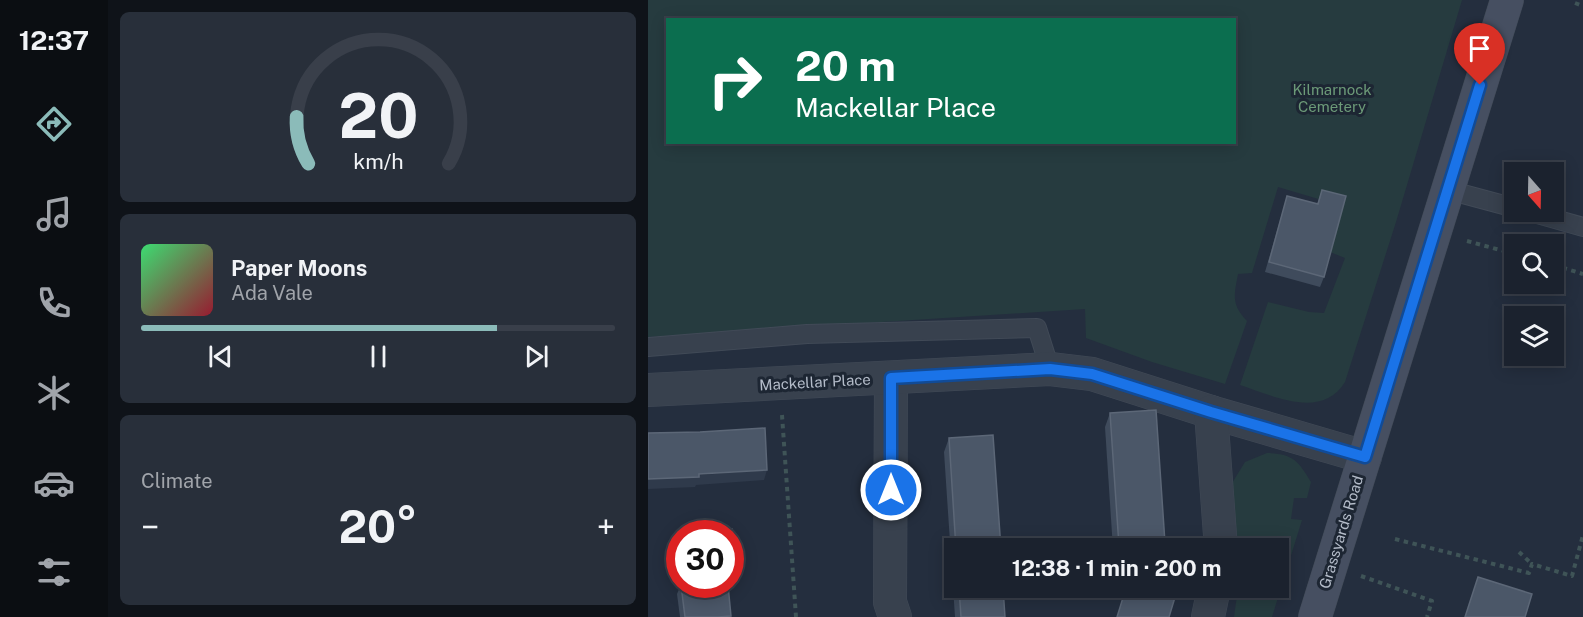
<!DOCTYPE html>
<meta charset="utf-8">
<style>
:root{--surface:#1b222e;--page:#282f3a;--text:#f1f3f6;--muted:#a0a4aa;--line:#393f4a;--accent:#8bbbb9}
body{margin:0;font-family:"Public Sans",sans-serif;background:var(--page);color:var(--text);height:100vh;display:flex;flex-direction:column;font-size:22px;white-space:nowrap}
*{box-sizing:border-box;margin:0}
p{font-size:20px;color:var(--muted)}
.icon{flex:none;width:33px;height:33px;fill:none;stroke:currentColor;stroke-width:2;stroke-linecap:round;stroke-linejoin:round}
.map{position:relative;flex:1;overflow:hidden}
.panel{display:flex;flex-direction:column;gap:12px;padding:12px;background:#0f1319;width:540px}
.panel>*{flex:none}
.guide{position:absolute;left:18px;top:18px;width:570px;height:126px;border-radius:0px;box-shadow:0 3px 15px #0003,0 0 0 2px var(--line);background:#0b6e4f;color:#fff;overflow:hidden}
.needle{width:39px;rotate:160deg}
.fabs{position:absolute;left:856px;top:162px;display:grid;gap:12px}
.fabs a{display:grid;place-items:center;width:60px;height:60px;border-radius:0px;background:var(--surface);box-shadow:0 3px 15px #0003,0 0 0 2px var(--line);font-size:30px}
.speed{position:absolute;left:18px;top:520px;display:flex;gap:12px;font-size:30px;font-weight:700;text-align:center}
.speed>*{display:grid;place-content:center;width:78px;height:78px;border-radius:50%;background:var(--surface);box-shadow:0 3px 15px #0003,0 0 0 2px var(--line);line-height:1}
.speed .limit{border:9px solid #d22;background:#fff;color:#111}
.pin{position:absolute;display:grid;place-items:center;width:51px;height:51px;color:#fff;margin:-62px -26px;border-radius:50% 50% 50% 0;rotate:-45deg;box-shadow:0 0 6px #0007}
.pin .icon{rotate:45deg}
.me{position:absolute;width:66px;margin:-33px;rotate:0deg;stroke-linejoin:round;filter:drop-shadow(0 0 4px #0008)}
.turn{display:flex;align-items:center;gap:21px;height:126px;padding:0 30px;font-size:27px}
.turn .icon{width:78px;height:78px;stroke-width:2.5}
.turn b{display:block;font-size:42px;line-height:51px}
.big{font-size:45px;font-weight:700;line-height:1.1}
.panel .widget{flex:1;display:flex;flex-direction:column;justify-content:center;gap:9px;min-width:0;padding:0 21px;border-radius:9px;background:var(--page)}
.panel .dial{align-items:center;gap:0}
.dial svg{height:156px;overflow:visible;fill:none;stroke:var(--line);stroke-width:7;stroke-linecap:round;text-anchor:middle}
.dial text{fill:var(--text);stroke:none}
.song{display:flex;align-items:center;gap:18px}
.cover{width:72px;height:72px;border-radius:9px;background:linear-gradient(135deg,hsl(140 70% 55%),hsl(350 70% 35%))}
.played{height:6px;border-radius:3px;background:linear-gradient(90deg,var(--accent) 75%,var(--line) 75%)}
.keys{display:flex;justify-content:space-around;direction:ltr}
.heat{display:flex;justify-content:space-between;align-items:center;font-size:33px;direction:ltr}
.trip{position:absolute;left:296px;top:538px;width:345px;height:60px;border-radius:0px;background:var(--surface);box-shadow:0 3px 15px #0003,0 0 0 2px var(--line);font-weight:700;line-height:60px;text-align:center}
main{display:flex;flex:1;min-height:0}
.tab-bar{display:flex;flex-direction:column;width:108px;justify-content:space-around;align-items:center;background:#0b0e12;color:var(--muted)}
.tab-bar .icon{width:42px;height:42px}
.tab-bar .active{color:var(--accent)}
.tab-bar b{font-size:27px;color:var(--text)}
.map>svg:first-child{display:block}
</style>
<main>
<nav class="tab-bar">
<b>12:37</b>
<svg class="icon active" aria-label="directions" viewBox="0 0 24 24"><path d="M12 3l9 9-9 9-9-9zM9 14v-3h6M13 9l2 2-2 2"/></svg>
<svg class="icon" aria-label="music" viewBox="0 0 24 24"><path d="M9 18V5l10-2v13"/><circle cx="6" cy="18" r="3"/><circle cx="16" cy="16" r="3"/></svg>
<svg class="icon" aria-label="phone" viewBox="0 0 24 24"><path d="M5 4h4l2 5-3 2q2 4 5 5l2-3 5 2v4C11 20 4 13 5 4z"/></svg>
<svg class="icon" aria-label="climate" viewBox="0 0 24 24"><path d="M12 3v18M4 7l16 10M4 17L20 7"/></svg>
<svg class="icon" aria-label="car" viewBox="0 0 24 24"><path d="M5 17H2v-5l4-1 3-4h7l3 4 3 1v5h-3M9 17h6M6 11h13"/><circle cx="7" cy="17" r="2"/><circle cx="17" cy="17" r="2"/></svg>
<svg class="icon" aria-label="filters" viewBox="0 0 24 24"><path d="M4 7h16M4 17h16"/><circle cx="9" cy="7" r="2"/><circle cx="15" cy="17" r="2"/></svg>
</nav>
<section class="panel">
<div class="widget dial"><svg viewBox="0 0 100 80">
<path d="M14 69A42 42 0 1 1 86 69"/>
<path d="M14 69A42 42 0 0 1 8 45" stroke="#8bbbb9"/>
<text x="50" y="56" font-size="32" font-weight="700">20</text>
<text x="50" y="72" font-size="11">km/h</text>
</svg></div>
<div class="widget">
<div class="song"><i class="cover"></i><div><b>Paper Moons</b><p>Ada Vale</p></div></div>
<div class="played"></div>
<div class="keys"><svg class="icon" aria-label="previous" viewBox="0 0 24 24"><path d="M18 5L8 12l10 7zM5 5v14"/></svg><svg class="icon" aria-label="pause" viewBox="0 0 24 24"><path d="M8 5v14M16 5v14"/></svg><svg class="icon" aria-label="next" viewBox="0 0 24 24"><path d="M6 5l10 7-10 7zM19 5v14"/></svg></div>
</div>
<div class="widget"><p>Climate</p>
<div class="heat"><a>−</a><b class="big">20°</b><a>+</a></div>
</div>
</section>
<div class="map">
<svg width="935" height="617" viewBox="0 0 935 617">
<rect width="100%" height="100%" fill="#242e3e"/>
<!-- green -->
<g fill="#263b3f" fill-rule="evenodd">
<path d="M 0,0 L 814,0 L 748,222 L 697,382 C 674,420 625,396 592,385 L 620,302 L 661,312 L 676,313 L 697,258 L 682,252 L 694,206 L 630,187 L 604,273 L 590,274 C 586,296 583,304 599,321 L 577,384 L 504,362 L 438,338 L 437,309 L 0,337 ZM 20,20 L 586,20 L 586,142 L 20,142 Z"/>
<path d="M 619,453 C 645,454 650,460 663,482 L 659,498 L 646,498 L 643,519 L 654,520 L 624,617 L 586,617 L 590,588 L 630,588 L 630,549 L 588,549 L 578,493 L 597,462 Z"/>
</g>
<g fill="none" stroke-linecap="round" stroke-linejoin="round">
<!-- lane casing -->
<g stroke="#414a57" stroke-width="20">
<g id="lane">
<polyline points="800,190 867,208"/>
<polyline points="882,212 935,227"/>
<polyline points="0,347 159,334 389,328 402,369"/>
</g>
</g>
<!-- street casing -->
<g stroke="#414a57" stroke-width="34">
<g id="street">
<polyline points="243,378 242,602 247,617"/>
<polyline points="0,390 402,369 444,374 563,412 717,457"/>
<polyline points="563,412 573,549"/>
<polyline points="560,617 566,588"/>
</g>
</g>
<!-- secondary casing -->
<g stroke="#414a57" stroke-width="34">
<polyline id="secondary" points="667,617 859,0"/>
</g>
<!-- path -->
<g stroke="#3f5457" stroke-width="4" stroke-dasharray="4.5 4.5" stroke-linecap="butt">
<polyline points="927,3 935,6"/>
<polyline points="819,241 867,254"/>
<polyline points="906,265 935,274"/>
<polyline points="134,415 148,617"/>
<polyline points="747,539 881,573 884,564 924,576 935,535"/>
<polyline points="871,552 884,564"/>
<polyline points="713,576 784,601 779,617"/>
</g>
<!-- lane -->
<use href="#lane" stroke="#38414e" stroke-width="18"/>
<!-- street -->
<use href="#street" stroke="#38414e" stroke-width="33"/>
<!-- secondary -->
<use href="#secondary" stroke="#464f61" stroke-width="33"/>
</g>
<!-- wall -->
<g fill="#3f4b5c">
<polygon points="674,190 676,277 672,287 617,272 639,196 669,204"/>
<polygon points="462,413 515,549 465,549 457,427"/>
<polygon points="301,438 353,549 306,549 306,588 355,588 357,617 307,617 296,452"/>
<polygon points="33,585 80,585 83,617 32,617 29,594"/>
</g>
<!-- shaded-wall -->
<g fill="#2f3a4b">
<polygon points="119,470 116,480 48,485 47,487 0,489 0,479"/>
<polygon points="517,543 515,549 470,549 471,546"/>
<polygon points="88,569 84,580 82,580 82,570"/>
</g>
<!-- building -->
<g fill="#4b5768" stroke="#5c6777" stroke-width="1.5">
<polygon points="674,190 698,196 676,277 621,262 639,196 670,204"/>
<polygon points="508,410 517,543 471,546 462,413"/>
<polygon points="117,428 119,470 51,474 51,477 0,479 0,433 52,432"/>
<polygon points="345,435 353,549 308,549 301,438"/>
<polygon points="84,529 88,569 82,570 82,534 41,534 41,533"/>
<polygon points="830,577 884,594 877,617 817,617"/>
<polygon points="33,585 80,585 83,616 70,617 37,617"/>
<polygon points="311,588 355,588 357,617 313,617"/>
<polygon points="478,588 508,588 528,594 521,617 469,617"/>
</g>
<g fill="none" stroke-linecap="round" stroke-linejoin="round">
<!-- route casing -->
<g stroke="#114b97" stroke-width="15">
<polyline id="route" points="243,490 243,378 402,369 444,374 563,412 717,457 832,85"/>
</g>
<!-- route -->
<use href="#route" stroke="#1a73e8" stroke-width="10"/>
</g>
<g text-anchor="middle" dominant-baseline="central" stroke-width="6" stroke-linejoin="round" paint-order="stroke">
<!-- park labels -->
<g font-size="15" fill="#6c9a78" stroke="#1d2633">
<text x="684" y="89">Kilmarnock<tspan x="684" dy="17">Cemetery</tspan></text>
</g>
<!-- street labels -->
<g font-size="15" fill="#b4bcc9" stroke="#1d2633">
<text transform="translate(167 382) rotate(-3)">Mackellar Place</text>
<text transform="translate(693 532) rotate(-73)">Grassyards Road</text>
</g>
</g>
</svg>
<div class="fabs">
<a><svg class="needle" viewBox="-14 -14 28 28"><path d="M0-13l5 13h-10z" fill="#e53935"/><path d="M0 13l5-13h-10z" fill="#a0a4aa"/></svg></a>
<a><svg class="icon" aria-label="search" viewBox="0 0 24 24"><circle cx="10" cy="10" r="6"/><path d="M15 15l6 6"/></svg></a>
<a><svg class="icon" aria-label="layers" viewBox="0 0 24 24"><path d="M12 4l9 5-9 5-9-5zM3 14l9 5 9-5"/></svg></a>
</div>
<div class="speed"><div class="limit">30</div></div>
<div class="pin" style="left:832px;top:85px;background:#d93025"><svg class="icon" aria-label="arrive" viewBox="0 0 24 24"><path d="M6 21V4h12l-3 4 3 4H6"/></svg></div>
<svg class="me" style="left:243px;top:490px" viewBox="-20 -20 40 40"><circle r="17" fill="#1a73e8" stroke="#fff" stroke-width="3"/><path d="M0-11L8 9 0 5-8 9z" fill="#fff"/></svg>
<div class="trip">12:38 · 1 min · 200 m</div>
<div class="guide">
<div class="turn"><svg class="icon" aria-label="right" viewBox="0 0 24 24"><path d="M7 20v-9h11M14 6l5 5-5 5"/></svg><div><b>20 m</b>Mackellar Place</div></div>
</div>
</div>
</main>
